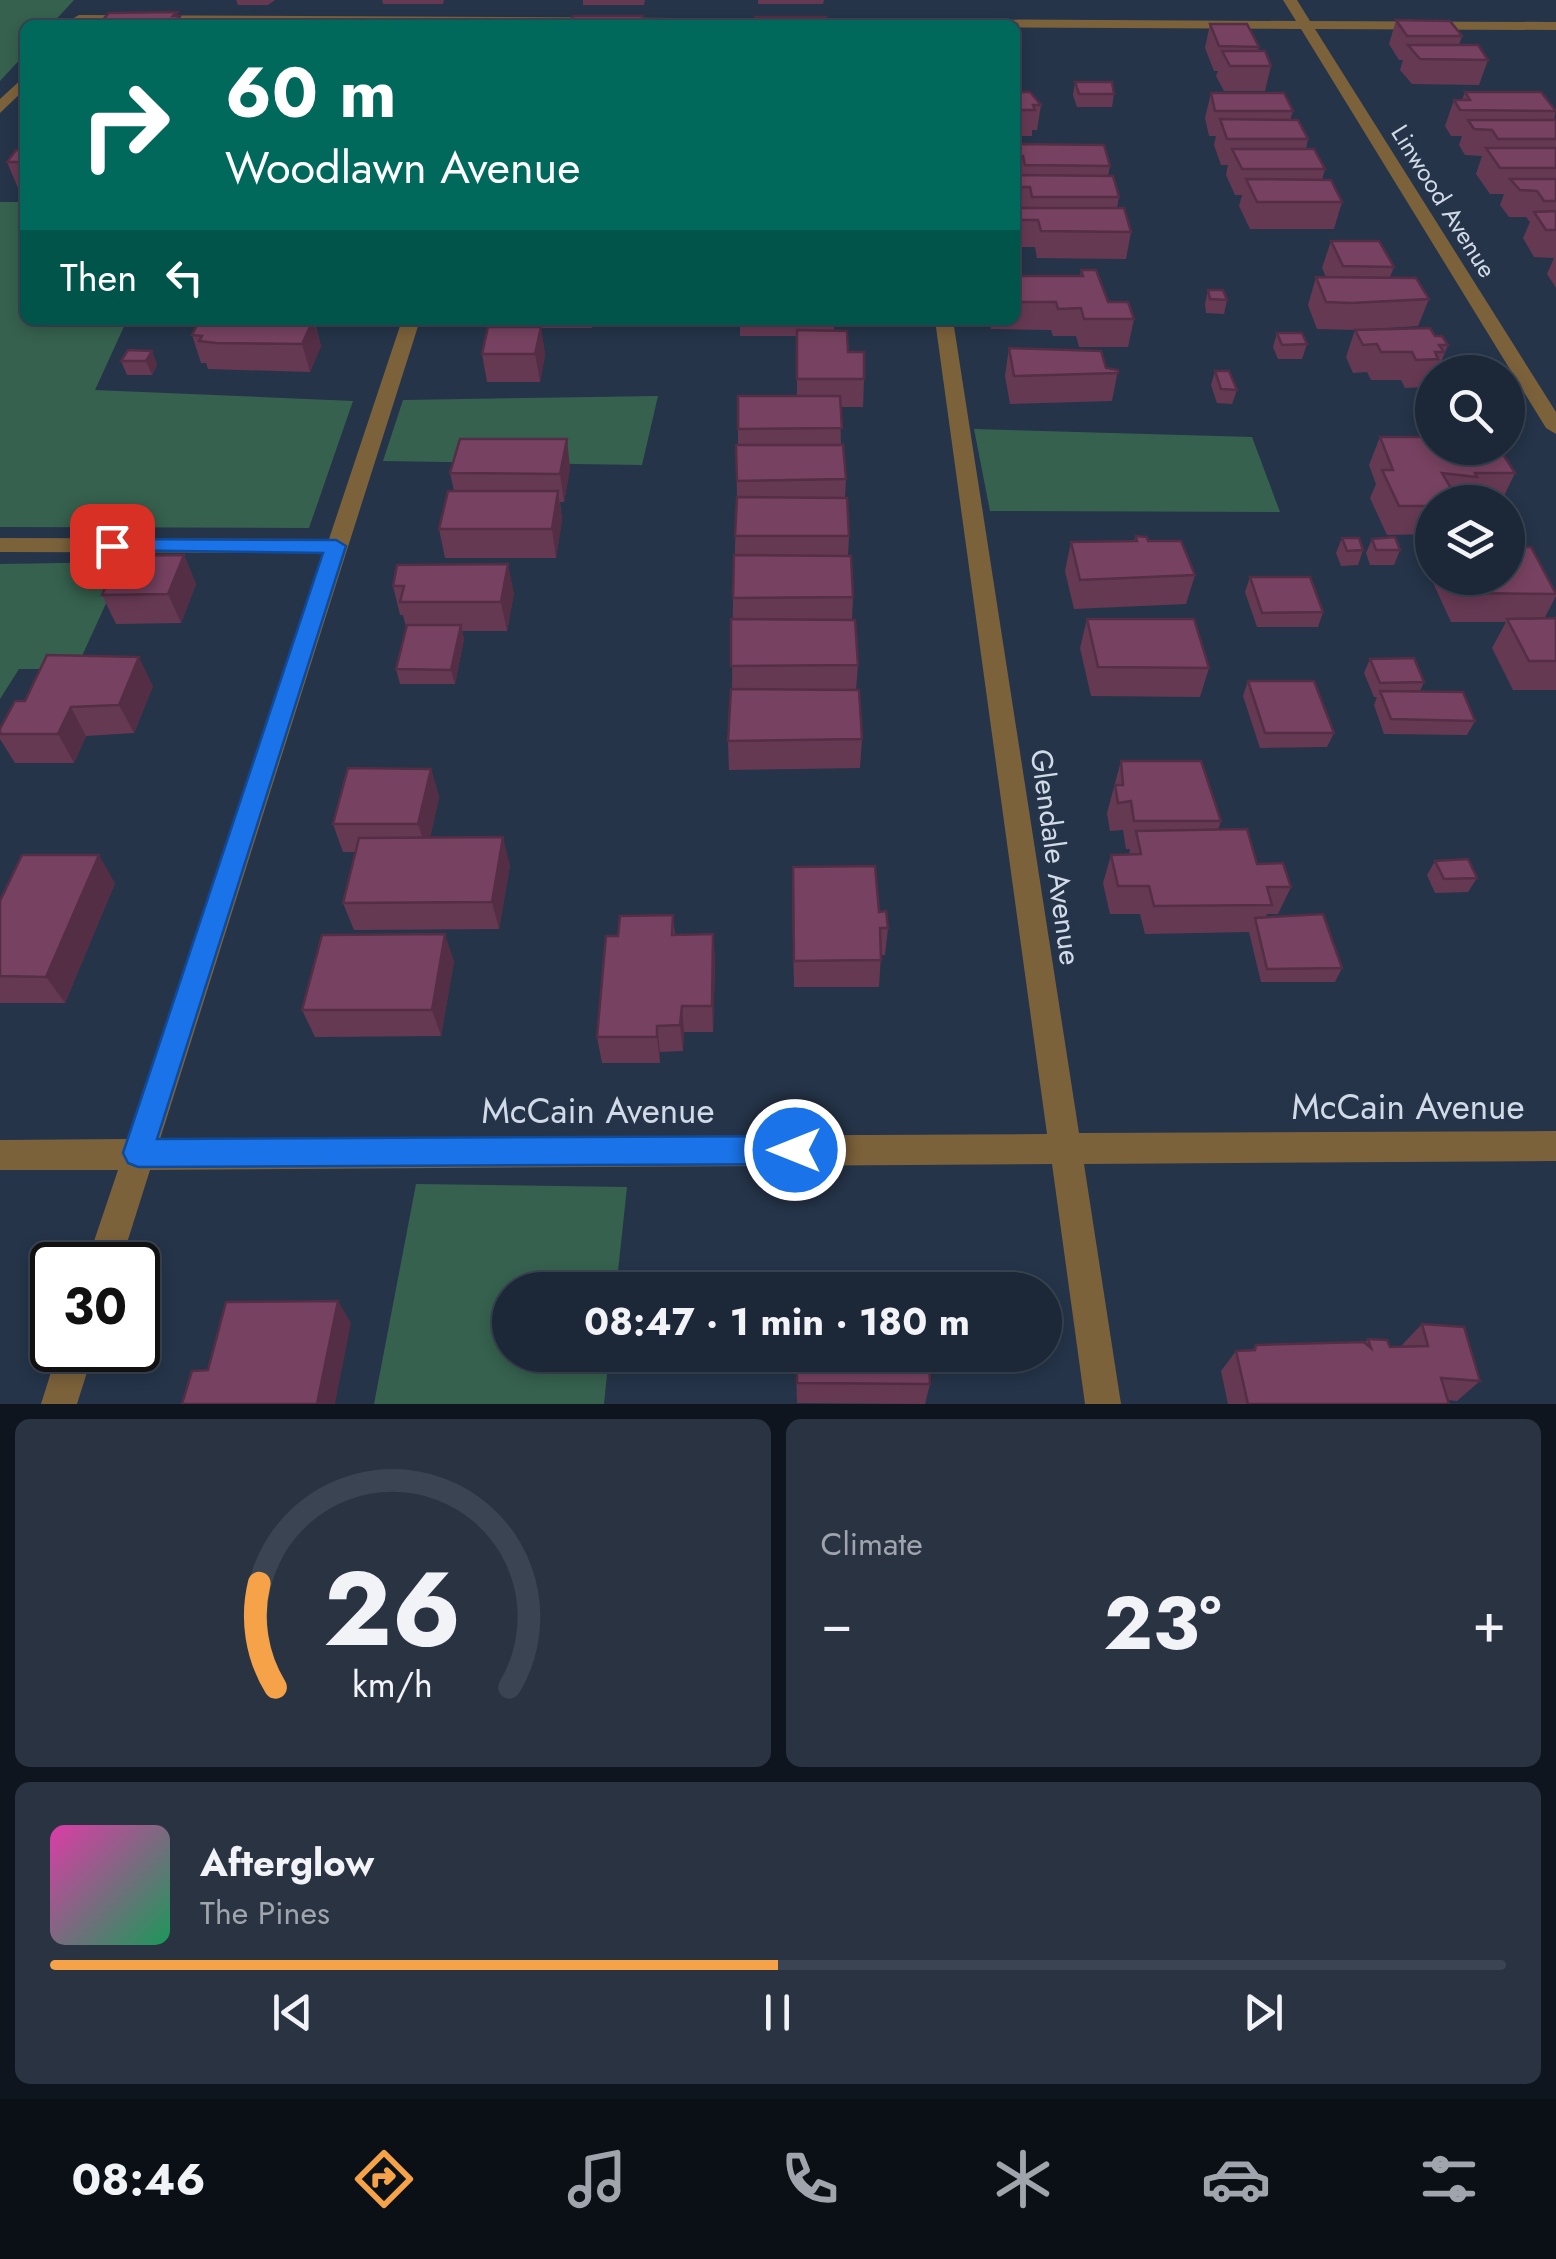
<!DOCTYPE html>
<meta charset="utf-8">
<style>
:root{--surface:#1c2737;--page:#293342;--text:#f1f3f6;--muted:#a0a5ad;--line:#3a4452;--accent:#f6a248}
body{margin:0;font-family:Jost,sans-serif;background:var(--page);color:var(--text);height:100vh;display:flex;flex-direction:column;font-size:38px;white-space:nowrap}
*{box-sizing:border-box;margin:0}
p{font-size:32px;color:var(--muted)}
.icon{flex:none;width:55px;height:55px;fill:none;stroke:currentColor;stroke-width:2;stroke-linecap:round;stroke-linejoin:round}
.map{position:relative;height:1404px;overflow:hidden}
.details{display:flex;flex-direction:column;gap:15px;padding:15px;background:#0f151e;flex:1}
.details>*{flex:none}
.top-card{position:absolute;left:20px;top:20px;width:1000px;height:305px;border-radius:15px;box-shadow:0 5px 15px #0003,0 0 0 2px var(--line);background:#00695c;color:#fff;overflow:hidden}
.tools{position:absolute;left:1415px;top:355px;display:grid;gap:20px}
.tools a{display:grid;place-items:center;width:110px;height:110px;border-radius:50%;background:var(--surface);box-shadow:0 5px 15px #0003,0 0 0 2px var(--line);font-size:50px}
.speed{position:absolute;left:30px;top:1242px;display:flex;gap:20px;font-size:50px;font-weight:700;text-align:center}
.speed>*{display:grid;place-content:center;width:130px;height:130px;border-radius:50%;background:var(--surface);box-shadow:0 5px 15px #0003,0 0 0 2px var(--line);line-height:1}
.speed .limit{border:5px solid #111;border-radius:15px;background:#fff;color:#111}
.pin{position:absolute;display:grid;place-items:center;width:85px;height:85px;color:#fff;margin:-42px;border-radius:20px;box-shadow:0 5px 15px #0006}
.me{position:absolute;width:110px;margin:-55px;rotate:270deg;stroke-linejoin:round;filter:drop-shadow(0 0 8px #0008)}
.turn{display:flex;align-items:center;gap:35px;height:210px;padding:0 40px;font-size:45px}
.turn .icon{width:130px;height:130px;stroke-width:2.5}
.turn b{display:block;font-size:70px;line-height:85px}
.then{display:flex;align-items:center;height:95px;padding:0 40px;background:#0003;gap:20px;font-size:38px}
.big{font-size:75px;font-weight:700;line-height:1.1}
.details .widget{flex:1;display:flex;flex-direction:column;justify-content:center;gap:15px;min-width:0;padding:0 35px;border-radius:15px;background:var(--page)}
.details .dial{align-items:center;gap:0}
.dial svg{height:260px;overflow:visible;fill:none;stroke:var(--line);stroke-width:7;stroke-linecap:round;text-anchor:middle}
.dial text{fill:var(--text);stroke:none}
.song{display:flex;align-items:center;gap:30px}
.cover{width:120px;height:120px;border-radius:15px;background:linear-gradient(135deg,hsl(320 70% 55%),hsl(150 70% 35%))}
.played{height:10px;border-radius:5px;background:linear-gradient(90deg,var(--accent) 50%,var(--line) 50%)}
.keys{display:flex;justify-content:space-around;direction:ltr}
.heat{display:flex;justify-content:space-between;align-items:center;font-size:55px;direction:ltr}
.details .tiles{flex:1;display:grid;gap:15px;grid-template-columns:1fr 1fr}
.widget:last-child{grid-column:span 2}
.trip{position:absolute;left:492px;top:1272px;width:570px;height:100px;border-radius:50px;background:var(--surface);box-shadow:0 5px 15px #0003,0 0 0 2px var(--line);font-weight:700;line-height:100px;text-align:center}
.menu{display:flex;height:160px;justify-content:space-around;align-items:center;background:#0b1016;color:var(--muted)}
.menu .icon{width:70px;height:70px}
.menu .selected{color:var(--accent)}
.menu b{font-size:45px;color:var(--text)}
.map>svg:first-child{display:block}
</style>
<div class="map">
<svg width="1556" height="1404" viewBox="0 0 1556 1404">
<rect width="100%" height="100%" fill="#253449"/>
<!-- green -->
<g fill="#36614e">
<polygon points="0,0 74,0 51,25 25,25 25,54 0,81"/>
<polygon points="0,202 25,202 25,320 127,320 95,390 353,401 309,528 0,527"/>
<polygon points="658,396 642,465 383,461 403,400"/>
<polygon points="974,429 1252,437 1280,512 990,511"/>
<polygon points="125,562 76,669 19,669 0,699 0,564"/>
<polygon points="416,1184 627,1187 616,1290 510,1290 510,1355 609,1355 604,1404 374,1404"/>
</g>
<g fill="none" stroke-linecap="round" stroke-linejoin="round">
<!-- minor -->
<g fill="#7c623b" fill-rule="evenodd">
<polygon points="1283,0 1297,0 1310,21 1556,22 1556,30 1315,29 1556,412 1556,434 1546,428 1301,29 79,23 72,19 79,15 1296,21"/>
<polygon points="25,76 25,89 0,113 0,99"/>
<polygon points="402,320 420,320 160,1139 1047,1134 935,320 953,320 1079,1133 1556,1131 1556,1161 1084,1164 1121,1404 1085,1404 1052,1164 150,1170 120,1265 86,1265 118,1170 0,1170 0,1140 128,1139 324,553 0,552 0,538 329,539"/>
<polygon points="58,1350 94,1350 77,1404 41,1404"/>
</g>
</g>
<!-- wall -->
<g fill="#663953">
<polygon points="236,0 275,0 268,5 238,5"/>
<polygon points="382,0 444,0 443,4 383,4"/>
<polygon points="583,0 665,0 645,0 644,5 583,5"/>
<polygon points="758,0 824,0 823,4 758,4"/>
<polygon points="1396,20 1462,36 1459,45 1488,60 1479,85 1412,84 1400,70 1403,60 1399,60 1389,44"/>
<polygon points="1210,24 1259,47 1258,51 1271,66 1265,91 1224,91 1216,76 1218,71 1214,71 1205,48"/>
<polygon points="1015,25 1021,39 1018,63 1015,63 1015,67"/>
<polygon points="1075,82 1114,94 1112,107 1077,107 1073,95"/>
<polygon points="1015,92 1041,105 1037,130 1032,130 1032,136 1018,136 1018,144 1110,166 1108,176 1119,197 1117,208 1131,232 1126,259 1037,258 1035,247 1016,247"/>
<polygon points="1465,92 1556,109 1554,120 1556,120 1556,288 1547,274 1554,258 1534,257 1523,238 1530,222 1526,217 1509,217 1500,205 1504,194 1490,194 1476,174 1482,156 1465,155 1459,145 1462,136 1451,136 1445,126 1454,100 1462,100"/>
<polygon points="1211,93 1293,111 1290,120 1308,139 1306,149 1325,169 1322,180 1342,202 1334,229 1250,229 1239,206 1242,195 1235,195 1226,175 1228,165 1221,165 1214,145 1216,136 1209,136 1205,118"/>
<polygon points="25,150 25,189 18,188 7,162"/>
<polygon points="1331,241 1394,267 1390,277 1429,299 1418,326 1372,329 1435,336 1448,345 1437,372 1432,372 1432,380 1430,380 1427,387 1405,388 1401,380 1371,380 1367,372 1353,373 1346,357 1355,330 1317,329 1308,305 1316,277 1326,277 1322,268"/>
<polygon points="1081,270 1108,302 1134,319 1128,347 1079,347 1076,336 1053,336 1051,330 991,329 989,320 1015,320 1015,276 1080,276"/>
<polygon points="1208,290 1227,300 1224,314 1206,313 1205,304"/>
<polygon points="211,320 314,320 321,346 310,372 208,369 206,363 201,363 192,335 207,325"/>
<polygon points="498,320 593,320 592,328 541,328 545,355 540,382 487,382 482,354 499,327"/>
<polygon points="740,320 834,320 834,330 864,379 863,407 840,407 841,445 846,479 845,498 849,536 848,556 853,597 852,620 858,665 856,690 862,739 860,768 729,770 728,741 732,689 733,598 737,497 736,445 738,445 738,396 797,396 797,336 740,336"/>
<polygon points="1277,333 1307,344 1302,359 1278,359 1273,347"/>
<polygon points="1009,348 1118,370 1112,401 1010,404 1005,376"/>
<polygon points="152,351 157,365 152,375 127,375 121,361"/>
<polygon points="1215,371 1237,390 1232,404 1217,403 1211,385"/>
<polygon points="1380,437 1515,473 1501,502 1432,502 1432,534 1387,535 1370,498 1376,484 1369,465"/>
<polygon points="570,468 564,502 560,502 562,520 556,558 445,558 439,529 454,491 450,473"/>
<polygon points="1136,536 1195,575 1186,604 1074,609 1065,571 1071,542 1134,541"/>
<polygon points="1342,538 1363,550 1358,565 1341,566 1336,553"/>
<polygon points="1372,539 1400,550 1394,565 1370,565 1366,553"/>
<polygon points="184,555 196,584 181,623 116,624 102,595"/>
<polygon points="397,565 514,593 507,631 462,631 464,639 455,684 400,684 396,669 406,627 403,615 400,615 393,586"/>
<polygon points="1432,567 1432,578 1508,578 1556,591 1556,596 1544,619 1556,618 1556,690 1513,690 1492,648 1506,622 1451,622 1429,574"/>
<polygon points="1250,577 1323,612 1318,627 1257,627 1245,592"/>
<polygon points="1087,619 1209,668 1200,697 1091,696 1080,648"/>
<polygon points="1370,659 1424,682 1420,691 1475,721 1467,735 1384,734 1374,705 1377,697 1374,697 1364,673"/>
<polygon points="1248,681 1334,733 1327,747 1260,748 1243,696"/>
<polygon points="153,686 134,733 86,736 74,763 15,763 0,739 0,729 25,701"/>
<polygon points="1121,761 1221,821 1218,830 1257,864 1291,887 1278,914 1267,914 1266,918 1342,968 1335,982 1261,982 1249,932 1145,934 1140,914 1110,914 1103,883 1111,855 1129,855 1130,849 1126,849 1123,830 1110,831 1107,813"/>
<polygon points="431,769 439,797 430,838 510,865 499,929 354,930 343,903 356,852 343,852 333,824"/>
<polygon points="1435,861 1477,878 1468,892 1435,893 1427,875"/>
<polygon points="115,883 65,1003 0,1003 0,901"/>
<polygon points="792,895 879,912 888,928 885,955 881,955 879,987 794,987"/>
<polygon points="673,915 675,935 713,934 715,962 713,1032 684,1032 683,1051 660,1052 660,1063 602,1063 597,1037 618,936"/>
<polygon points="454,961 441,1036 315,1037 302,1010"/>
<polygon points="1422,1324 1480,1381 1457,1401 1448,1400 1449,1404 1228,1404 1221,1371 1236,1351 1252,1350 1256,1345 1365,1342 1368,1339 1390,1347 1403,1347 1402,1345"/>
<polygon points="787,1355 929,1355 930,1384 925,1404 797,1403 796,1369 786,1371"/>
</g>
<!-- shaded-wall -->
<g fill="#532e44">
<polygon points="177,12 178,18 180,16 183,25 173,25 173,16"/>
<polygon points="313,320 321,346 310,372 302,344"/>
<polygon points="541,327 545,355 540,382 535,354"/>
<polygon points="152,351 157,365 152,375 146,361"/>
<polygon points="567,439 570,468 564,502 560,474"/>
<polygon points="558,491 562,520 556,558 552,529"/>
<polygon points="184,555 196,584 181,623 168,594"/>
<polygon points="508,564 514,593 507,631 501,602"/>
<polygon points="461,625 464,639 455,684 451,670"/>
<polygon points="139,657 153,686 134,733 119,705"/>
<polygon points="71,707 86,736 74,763 58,734"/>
<polygon points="431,769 439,797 427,852 418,824"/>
<polygon points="503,837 510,865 499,929 492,902"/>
<polygon points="99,855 115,883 65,1003 46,977"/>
<polygon points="445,934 454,961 441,1036 432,1010"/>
<polygon points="713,934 715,962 713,1032 712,1006"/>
<polygon points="682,1006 684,1032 683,1051 680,1025"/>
<polygon points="657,1026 660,1052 660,1063 657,1037"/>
<polygon points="338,1301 351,1323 335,1404 317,1404"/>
</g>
<!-- building -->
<g fill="#774261" stroke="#532e44" stroke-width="2.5">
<polygon points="177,12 173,16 180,16 173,25 99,24 109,13"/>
<polygon points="573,16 643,16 641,25 570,25"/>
<polygon points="755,17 826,17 826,25 754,25"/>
<polygon points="1396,20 1450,21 1462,36 1407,36"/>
<polygon points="962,23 1017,24 1021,39 1015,39 1015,25 963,25"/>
<polygon points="1210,24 1247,24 1259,47 1219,46"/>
<polygon points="1408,45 1478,45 1488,60 1420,59"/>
<polygon points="1222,51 1265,51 1271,66 1230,66"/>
<polygon points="1075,82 1112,82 1114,94 1079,94"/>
<polygon points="1015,92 1030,92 1041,105 1033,105 1035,110 1015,110"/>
<polygon points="1465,92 1541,92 1556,111 1460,110 1454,100 1470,100"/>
<polygon points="1211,93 1284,93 1293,111 1215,111"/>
<polygon points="1220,119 1298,120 1308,139 1227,139"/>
<polygon points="1468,120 1556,120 1556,139 1498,139 1492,130 1474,129"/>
<polygon points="1015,130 1017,130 1019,141 1015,141"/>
<polygon points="1015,144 1104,145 1110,166 1025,165 1023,156 1015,156"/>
<polygon points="1486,148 1556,148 1556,168 1500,168"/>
<polygon points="1232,149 1314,149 1325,169 1242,169"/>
<polygon points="16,150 25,150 25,162 7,162"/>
<polygon points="1015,175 1113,176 1119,197 1032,197 1030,187 1015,187"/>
<polygon points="1246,179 1331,180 1342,202 1257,202"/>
<polygon points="1510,179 1556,179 1556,201 1544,201 1537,191 1520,190"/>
<polygon points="1017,208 1124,208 1131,232 1041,231 1038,220 1020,220"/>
<polygon points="1556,211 1556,230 1546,230 1534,212"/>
<polygon points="1331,241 1379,241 1394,267 1343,266"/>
<polygon points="1081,270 1096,270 1108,302 1128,302 1134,319 1084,319 1081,308 1058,309 1056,302 1015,302 1015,276 1083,276"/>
<polygon points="1316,277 1416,278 1429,299 1351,303 1326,302"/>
<polygon points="1208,290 1223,290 1227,300 1210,299"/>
<polygon points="211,320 313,320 302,344 216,343 199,341 202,336 192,335 197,325 207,325"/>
<polygon points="488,327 541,327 535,354 482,354"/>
<polygon points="1430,328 1435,336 1442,336 1448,345 1439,345 1444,352 1435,352 1438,359 1416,360 1412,352 1381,352 1377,344 1363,345 1355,330"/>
<polygon points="797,330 847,331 848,352 864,352 864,379 797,379"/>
<polygon points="1277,333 1302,333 1307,344 1282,345"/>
<polygon points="1009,348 1101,351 1106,368 1118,370 1118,373 1014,376"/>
<polygon points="128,350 152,351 146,361 121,361"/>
<polygon points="1215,371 1229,371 1237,390 1221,389"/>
<polygon points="738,396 840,396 842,428 738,429"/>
<polygon points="1380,437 1432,437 1432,448 1499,448 1515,473 1475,473 1477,477 1442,473 1459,502 1432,502 1432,506 1399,506 1382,470 1393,470"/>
<polygon points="460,439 567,439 560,474 450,473"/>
<polygon points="736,445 843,445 846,479 737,481"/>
<polygon points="448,491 558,491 552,529 439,529"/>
<polygon points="737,497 847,498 849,536 735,536"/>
<polygon points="1136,536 1147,537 1148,541 1181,541 1195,575 1080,580 1071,542 1137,541"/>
<polygon points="1395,537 1400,550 1376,550 1372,539"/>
<polygon points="1342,538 1359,538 1363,550 1347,551"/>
<polygon points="1508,547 1531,547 1556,594 1465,593 1457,578 1508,578"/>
<polygon points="184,555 168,594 102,595 119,556"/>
<polygon points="734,555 851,556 853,597 733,598"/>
<polygon points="508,564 501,602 400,602 404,586 393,586 397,565"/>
<polygon points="1250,577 1310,577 1323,612 1262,613"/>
<polygon points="1556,618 1556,661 1529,661 1507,619"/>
<polygon points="731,619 855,620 858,665 731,666"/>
<polygon points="1087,619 1194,619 1209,668 1098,667"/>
<polygon points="407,625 461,625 451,670 396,669"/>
<polygon points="47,655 139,657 119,705 71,707 58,734 0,734 0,729 15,701 25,701"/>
<polygon points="1414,658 1424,682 1380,683 1370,659"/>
<polygon points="1248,681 1314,681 1334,733 1265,733"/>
<polygon points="731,689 859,690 862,739 728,741"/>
<polygon points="1380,691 1463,692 1475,721 1391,719"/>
<polygon points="1121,761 1201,761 1221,821 1134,821 1131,801 1118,803 1115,785 1123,785"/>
<polygon points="348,768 431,769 418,824 333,824"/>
<polygon points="1247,829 1257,864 1283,863 1291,887 1267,887 1272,905 1154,906 1149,886 1118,886 1111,855 1141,854 1136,831"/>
<polygon points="503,837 492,902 343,903 359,838"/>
<polygon points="22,855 99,855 46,977 0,976 0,901"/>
<polygon points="1468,859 1477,878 1444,879 1435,861"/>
<polygon points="875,866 879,912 886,911 888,928 880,928 881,960 794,961 793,867"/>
<polygon points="1323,914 1342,968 1267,969 1255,918"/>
<polygon points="673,915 672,935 713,934 712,1006 682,1006 680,1025 657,1026 657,1037 597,1037 606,936 618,936 620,916"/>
<polygon points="445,934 432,1010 302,1010 322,935"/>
<polygon points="338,1301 317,1404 182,1404 192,1371 208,1370 226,1302"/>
<polygon points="1422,1324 1464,1327 1480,1381 1441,1378 1449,1404 1248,1404 1236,1351 1255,1350 1256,1345 1364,1342 1371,1348 1368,1339 1387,1340 1390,1347 1428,1346"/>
<polygon points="797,1355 929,1355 930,1384 797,1383"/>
</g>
<!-- route -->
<polygon fill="#1a73e8" stroke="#114b97" stroke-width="2.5" points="112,539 336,540 346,546 157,1139 795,1136 805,1140 810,1150 805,1160 795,1164 138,1167 128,1163 123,1153 323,553 105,550 102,546"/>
<g text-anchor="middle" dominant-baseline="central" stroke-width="10" stroke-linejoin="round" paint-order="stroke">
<!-- far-street labels -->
<g font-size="25" fill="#d1dae7" stroke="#253449">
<text transform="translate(1444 201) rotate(58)">Linwood Avenue</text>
</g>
<!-- street labels -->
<g font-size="30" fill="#d1dae7" stroke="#253449">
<text transform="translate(1056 857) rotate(82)">Glendale Avenue</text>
</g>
<!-- near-street labels -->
<g font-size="35" fill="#d1dae7" stroke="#253449">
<text x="1408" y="1107">McCain Avenue</text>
<text x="598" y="1111">McCain Avenue</text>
</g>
</g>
</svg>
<div class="tools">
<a><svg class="icon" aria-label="search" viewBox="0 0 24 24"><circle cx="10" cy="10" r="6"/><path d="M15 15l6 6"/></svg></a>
<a><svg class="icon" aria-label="layers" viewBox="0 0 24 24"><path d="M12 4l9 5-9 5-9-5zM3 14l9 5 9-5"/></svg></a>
</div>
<div class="speed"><div class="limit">30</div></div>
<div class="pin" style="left:112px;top:546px;background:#d93025"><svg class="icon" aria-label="arrive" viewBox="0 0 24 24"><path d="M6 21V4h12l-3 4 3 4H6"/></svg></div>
<svg class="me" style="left:795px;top:1150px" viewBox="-20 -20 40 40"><circle r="17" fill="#1a73e8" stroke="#fff" stroke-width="3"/><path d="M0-11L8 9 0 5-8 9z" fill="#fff"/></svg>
<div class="trip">08:47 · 1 min · 180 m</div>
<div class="top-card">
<div class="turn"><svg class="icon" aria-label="right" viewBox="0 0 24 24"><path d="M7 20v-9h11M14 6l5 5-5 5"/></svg><div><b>60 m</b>Woodlawn Avenue</div></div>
<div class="then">Then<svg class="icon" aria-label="left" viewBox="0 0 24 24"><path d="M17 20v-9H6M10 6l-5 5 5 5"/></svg></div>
</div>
</div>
<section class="details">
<div class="tiles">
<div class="widget dial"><svg viewBox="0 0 100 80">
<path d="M14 69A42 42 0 1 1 86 69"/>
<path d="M14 69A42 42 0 0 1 9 37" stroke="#f6a248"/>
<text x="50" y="56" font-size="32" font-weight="700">26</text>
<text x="50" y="72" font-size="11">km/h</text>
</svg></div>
<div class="widget"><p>Climate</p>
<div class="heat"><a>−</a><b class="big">23°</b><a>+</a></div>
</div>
<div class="widget">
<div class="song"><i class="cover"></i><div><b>Afterglow</b><p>The Pines</p></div></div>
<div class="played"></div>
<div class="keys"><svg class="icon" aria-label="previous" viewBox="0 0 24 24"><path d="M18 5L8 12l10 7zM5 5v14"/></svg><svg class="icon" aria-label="pause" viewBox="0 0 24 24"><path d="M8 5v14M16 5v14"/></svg><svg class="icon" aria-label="next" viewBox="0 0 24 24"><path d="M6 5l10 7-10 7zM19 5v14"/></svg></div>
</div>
</div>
</section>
<nav class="menu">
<b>08:46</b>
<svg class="icon selected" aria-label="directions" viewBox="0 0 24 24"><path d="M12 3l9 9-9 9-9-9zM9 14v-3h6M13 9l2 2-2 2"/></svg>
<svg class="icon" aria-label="music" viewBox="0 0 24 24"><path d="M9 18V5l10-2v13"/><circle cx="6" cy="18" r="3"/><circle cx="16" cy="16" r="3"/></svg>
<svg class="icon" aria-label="phone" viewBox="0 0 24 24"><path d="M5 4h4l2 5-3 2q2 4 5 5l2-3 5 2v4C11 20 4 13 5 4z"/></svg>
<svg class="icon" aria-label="climate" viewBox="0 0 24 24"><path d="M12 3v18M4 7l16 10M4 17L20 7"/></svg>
<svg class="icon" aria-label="car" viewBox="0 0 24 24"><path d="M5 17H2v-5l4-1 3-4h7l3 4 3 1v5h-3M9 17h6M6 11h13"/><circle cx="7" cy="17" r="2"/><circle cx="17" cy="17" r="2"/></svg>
<svg class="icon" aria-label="filters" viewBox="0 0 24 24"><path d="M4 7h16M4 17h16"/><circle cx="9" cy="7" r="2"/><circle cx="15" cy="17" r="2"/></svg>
</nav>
